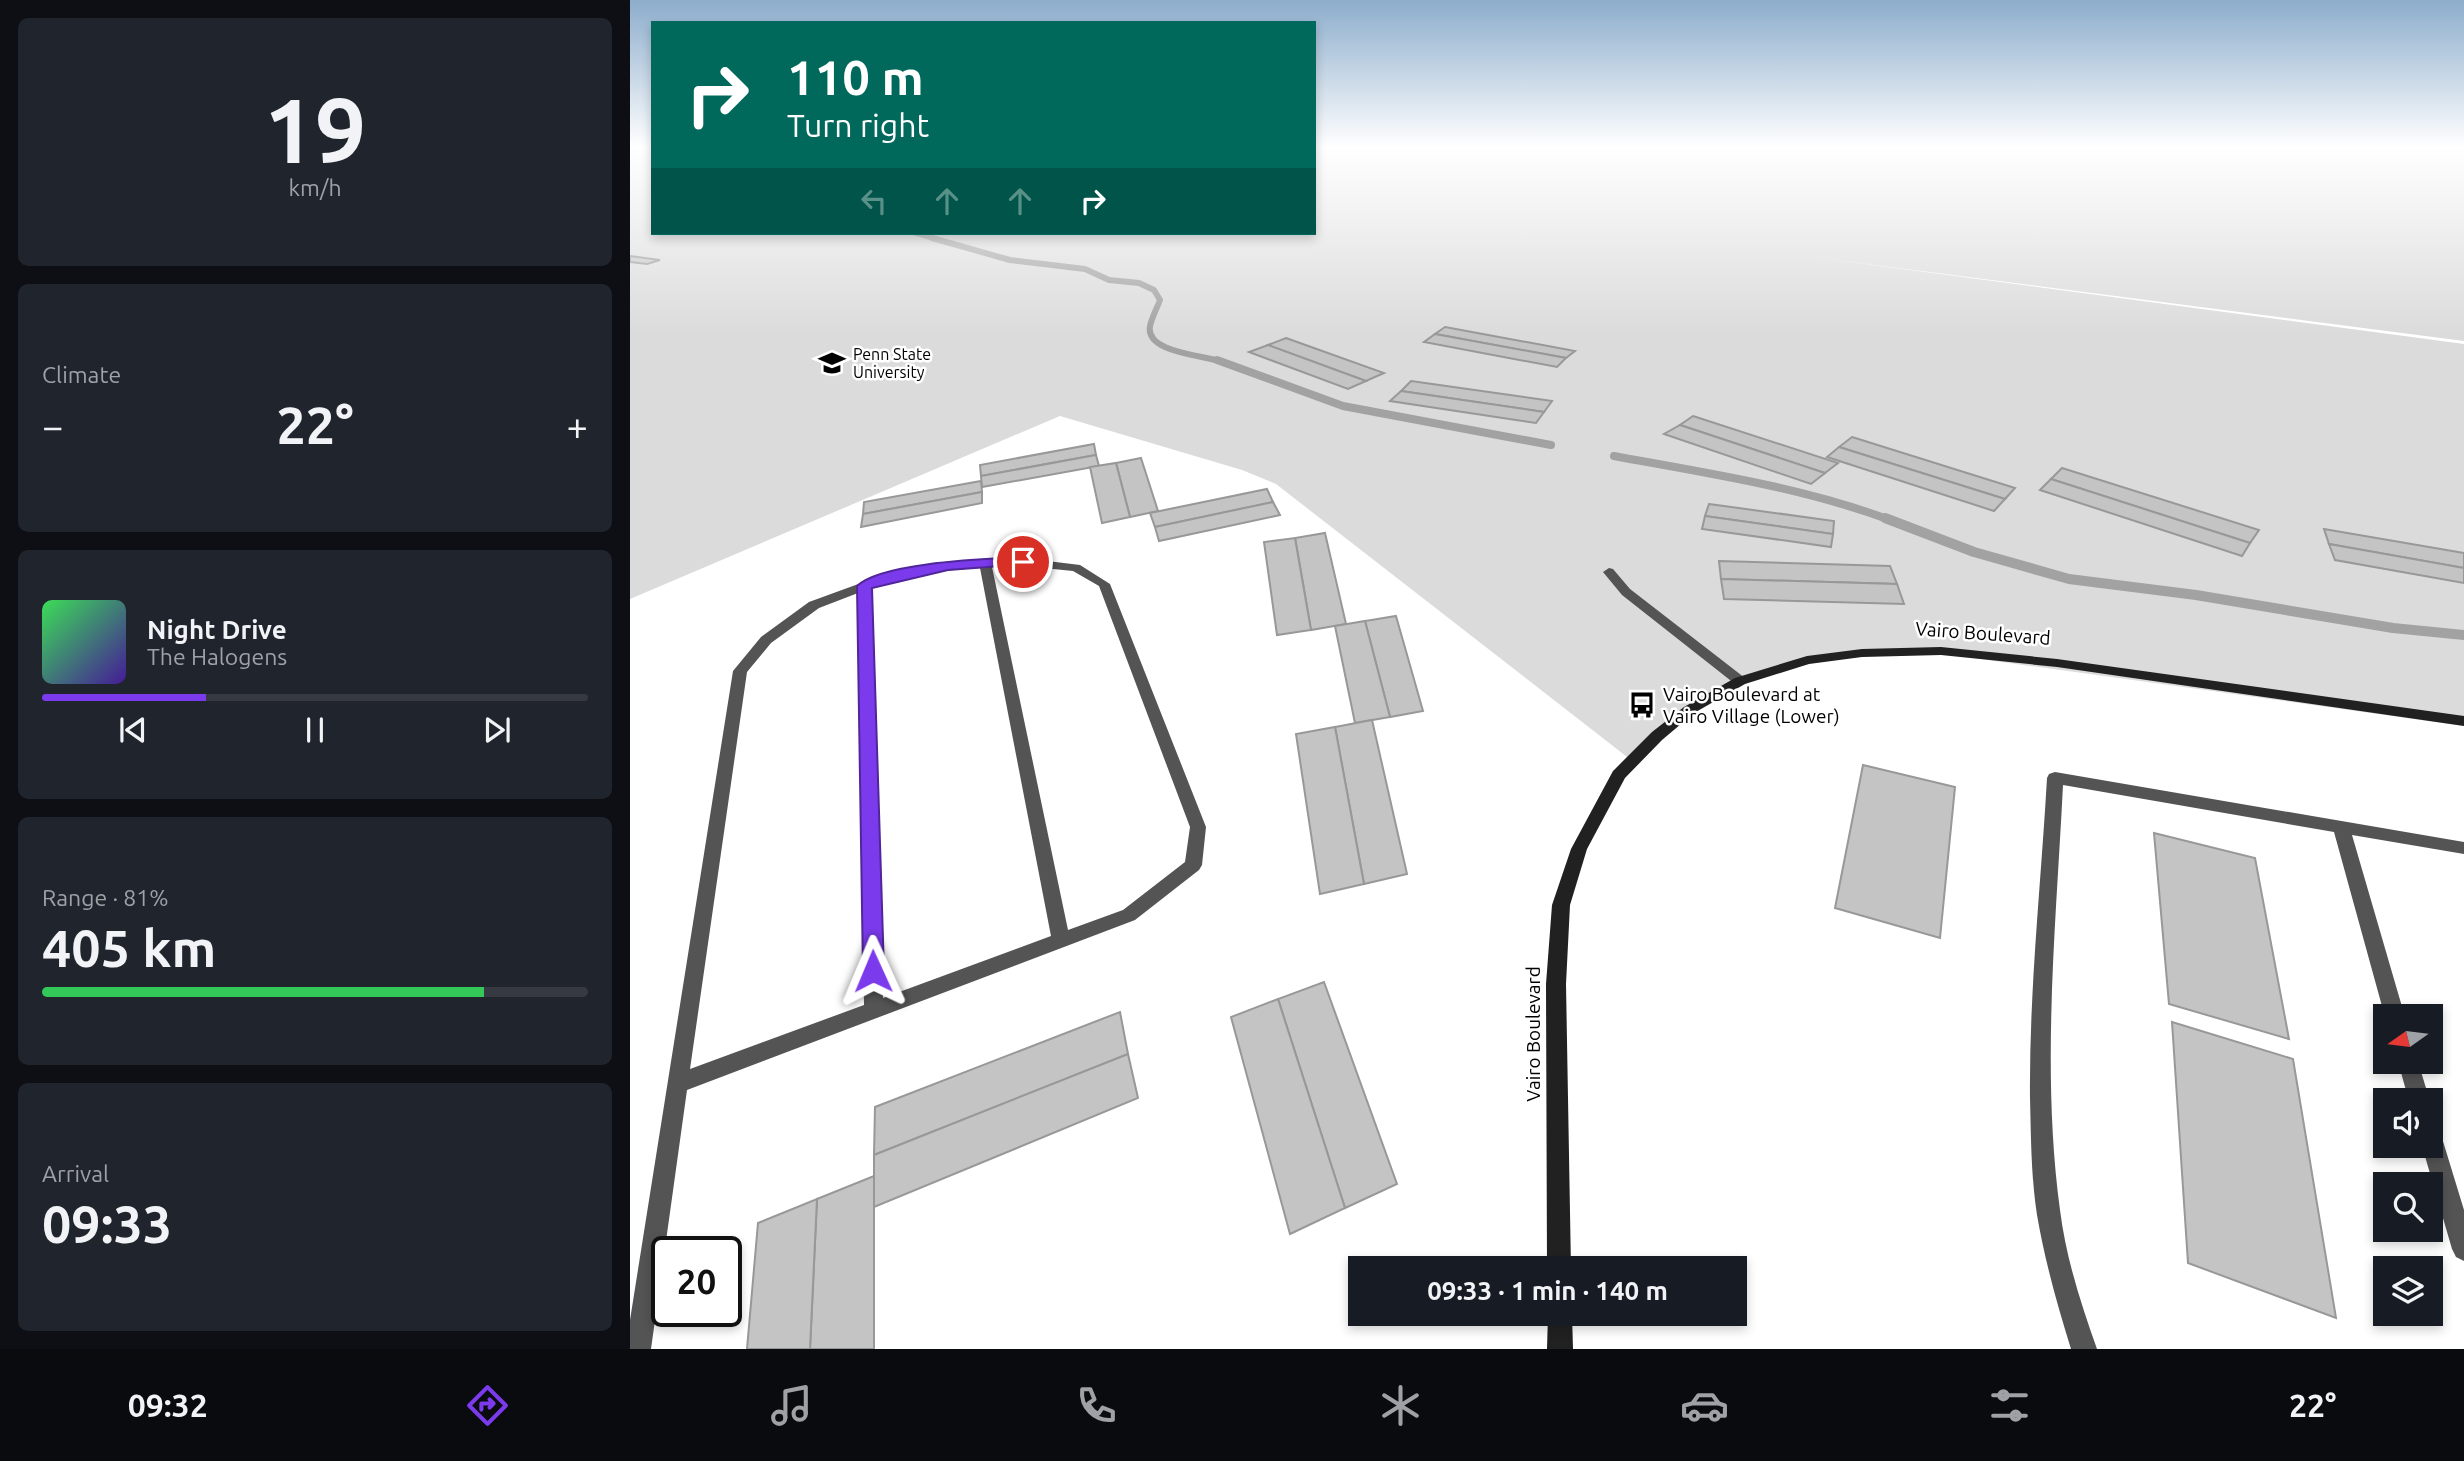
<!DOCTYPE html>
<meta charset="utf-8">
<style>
:root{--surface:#171b24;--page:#20242c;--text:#f1f3f6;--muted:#9ea1a6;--line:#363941;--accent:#7c3aed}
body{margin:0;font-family:Ubuntu,sans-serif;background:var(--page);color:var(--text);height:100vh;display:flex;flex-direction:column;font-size:26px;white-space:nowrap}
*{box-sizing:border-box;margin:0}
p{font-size:23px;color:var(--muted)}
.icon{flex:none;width:38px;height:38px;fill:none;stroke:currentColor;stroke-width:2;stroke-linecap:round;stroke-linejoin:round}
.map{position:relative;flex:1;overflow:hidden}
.drawer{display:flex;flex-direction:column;gap:18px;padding:18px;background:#0d0f14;width:630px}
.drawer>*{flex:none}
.guide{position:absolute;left:21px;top:21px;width:665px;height:214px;border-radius:0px;box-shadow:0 4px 10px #0003;background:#00695c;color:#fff;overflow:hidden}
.needle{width:46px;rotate:256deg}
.fabs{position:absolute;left:1743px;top:1004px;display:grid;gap:14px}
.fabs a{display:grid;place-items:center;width:70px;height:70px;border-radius:0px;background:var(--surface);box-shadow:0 4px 10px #0003;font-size:35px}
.speed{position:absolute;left:21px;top:1236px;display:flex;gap:14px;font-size:35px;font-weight:700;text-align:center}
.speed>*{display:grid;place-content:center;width:91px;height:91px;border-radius:50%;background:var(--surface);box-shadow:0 4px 10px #0003;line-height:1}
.speed .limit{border:4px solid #111;border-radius:10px;background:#fff;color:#111}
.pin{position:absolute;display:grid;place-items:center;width:60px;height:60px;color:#fff;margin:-30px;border:4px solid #fff;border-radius:50%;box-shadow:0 2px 7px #0007}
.me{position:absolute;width:77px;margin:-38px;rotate:359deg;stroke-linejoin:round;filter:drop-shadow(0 0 5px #0008)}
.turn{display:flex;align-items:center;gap:24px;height:147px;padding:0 21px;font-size:32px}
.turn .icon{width:91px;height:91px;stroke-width:2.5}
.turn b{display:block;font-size:49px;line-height:60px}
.lanes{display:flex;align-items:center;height:66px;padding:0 21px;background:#0003;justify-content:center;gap:35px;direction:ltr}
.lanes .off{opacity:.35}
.big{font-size:52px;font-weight:700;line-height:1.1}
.drawer .tile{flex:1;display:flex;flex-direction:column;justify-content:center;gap:10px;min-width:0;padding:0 24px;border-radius:10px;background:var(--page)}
.drawer .dial{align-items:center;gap:0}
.dial b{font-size:91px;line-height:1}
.song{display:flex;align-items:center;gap:21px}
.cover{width:84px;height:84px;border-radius:10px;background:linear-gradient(135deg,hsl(130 70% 55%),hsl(260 70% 35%))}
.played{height:7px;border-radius:4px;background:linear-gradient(90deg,var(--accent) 30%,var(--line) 30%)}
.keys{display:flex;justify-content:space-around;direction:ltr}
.heat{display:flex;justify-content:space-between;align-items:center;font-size:38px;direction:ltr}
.charge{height:10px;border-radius:5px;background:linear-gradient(90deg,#34c759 81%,var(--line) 0)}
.trip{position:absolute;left:718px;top:1256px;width:399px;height:70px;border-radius:0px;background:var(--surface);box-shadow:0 4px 10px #0003;font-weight:700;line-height:70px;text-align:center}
.tabs{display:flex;height:112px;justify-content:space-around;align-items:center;background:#090b0e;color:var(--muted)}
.tabs .icon{width:49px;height:49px}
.tabs .selected{color:var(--accent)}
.tabs b{font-size:32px;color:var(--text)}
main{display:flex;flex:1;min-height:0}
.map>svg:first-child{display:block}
</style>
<main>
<section class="drawer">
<div class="tile dial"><b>19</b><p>km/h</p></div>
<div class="tile"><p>Climate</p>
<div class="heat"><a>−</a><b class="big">22°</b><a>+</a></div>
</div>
<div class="tile">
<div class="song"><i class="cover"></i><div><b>Night Drive</b><p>The Halogens</p></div></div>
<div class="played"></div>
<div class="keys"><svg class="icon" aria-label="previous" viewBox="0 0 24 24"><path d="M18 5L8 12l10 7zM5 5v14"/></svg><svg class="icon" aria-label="pause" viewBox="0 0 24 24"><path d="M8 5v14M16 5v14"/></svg><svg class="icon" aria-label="next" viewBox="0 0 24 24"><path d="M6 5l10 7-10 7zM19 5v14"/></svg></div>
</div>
<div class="tile"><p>Range · 81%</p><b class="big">405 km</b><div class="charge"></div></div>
<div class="tile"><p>Arrival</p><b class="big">09:33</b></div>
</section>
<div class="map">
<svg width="1834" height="1349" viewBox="0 0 1834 1349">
<rect width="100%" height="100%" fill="#fff"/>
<!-- green -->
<polygon fill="#dbdbdb" points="0,146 23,146 23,233 684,233 684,146 1834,146 1834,341 1175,256 1834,344 1834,726 1293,651 1184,658 1110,681 1059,710 1001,760 646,484 612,470 430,416 0,599"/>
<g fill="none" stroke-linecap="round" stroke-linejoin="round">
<!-- stream-far3 -->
<polyline stroke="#a2a2a2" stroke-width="4.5" points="284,233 308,240"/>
<!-- stream-far2 -->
<path stroke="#a2a2a2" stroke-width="6" d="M 302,238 L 380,260 L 455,269 L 479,280 L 509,283 L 524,290 L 530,300 C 527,308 522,317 520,326 C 515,353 574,355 592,362"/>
<!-- stream-far1 -->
<g stroke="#a2a2a2" stroke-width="8">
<polyline points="587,360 713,406 921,445"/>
<path d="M 984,456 C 1076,473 1171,487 1260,520"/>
</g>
<!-- stream -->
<polyline stroke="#a2a2a2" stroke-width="10" points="1255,518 1344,552 1439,579 1566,595 1763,628 1834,635"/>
</g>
<!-- building -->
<g fill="#c4c4c4" stroke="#989898" stroke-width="2">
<polygon points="0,256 30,260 17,264 0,262"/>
<polygon points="815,327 945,351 936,358 805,334"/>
<polygon points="805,334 936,358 927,367 794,342"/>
<polygon points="656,338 754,373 736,381 638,345"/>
<polygon points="638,345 736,381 718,389 619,352"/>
<polygon points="781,381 922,401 914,412 771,391"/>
<polygon points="771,391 914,412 906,423 760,401"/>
<polygon points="1063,416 1208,463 1195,473 1050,425"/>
<polygon points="1050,425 1195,473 1181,484 1034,434"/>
<polygon points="1222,437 1385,488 1375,499 1209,447"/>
<polygon points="464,444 466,455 351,476 350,465"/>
<polygon points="1209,447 1375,499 1364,511 1197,457"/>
<polygon points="466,455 469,466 352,487 351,476"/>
<polygon points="511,458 528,511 500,517 486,463"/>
<polygon points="486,463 500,517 472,523 460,467"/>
<polygon points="1432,468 1629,530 1620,543 1421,479"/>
<polygon points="1421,479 1620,543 1612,556 1410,490"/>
<polygon points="351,481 352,492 233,514 234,502"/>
<polygon points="637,489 643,502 525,527 520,513"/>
<polygon points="352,492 352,503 231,527 233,514"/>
<polygon points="643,502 650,515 529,541 525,527"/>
<polygon points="1079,504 1204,521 1203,534 1075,516"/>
<polygon points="1075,516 1203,534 1201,547 1072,529"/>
<polygon points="1694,529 1834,553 1834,568 1699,544"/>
<polygon points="695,533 716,624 681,630 665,538"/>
<polygon points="665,538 681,630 647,635 634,542"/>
<polygon points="1699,544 1834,568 1834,583 1705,560"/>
<polygon points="1089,561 1260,566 1267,584 1091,579"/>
<polygon points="1091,579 1267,584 1274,604 1094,599"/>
<polygon points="766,616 793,711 760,717 735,621"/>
<polygon points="735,621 760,717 725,723 705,626"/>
<polygon points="742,720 777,874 734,884 705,727"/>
<polygon points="705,727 734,884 690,894 666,734"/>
<polygon points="1233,765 1325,787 1310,938 1205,908"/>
<polygon points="1524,833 1625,858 1659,1039 1539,1004"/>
<polygon points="694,982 767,1184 715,1208 648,999"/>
<polygon points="648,999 715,1208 660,1234 601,1017"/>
<polygon points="490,1012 498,1054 244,1155 245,1107"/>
<polygon points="1542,1022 1663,1059 1706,1318 1558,1263"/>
<polygon points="498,1054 508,1098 244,1207 244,1155"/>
<polygon points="244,1176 244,1349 180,1349 187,1199"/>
<polygon points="187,1199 180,1349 117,1349 128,1223"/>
</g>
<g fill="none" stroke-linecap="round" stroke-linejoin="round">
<!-- lane -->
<g fill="#545454" fill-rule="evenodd">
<path d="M 393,558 L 450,565 L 480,584 L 576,827 L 572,865 L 569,870 L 505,920 L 57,1090 L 21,1349 L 0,1349 L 0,1320 L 103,671 L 131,637 L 179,602 L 253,575 L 319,562 ZM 393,566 L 443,571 L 469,586 L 560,827 L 555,862 L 493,910 L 438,930 L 362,567 ZM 350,568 L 421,936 L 253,998 L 240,588 C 275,575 313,570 350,568 ZM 228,593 L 234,1005 L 60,1069 L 117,672 L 141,643 L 189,608 Z"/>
<polygon points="979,568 983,569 1000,589 1115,678 1117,681 1115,684 1105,684 992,595 973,572"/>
<path d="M 1425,772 L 1834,842 L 1834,854 L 1722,835 L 1775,1017 L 1755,1017 L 1704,832 L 1433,785 C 1426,926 1411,1069 1430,1210 C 1436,1258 1451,1304 1467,1349 L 1441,1349 C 1427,1304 1415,1261 1407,1215 C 1401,1176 1401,1136 1400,1098 C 1399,991 1411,884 1417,778 L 1419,774 Z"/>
<polygon points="1768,1062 1788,1062 1800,1101 1779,1101"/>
<polygon points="1801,1127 1809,1130 1812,1138 1834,1210 1834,1261 1826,1257 1822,1249 1792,1146 1801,1146"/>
</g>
<!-- secondary -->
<g fill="#212121" fill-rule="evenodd">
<polygon points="1311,647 1427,659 1834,716 1834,726 1427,667 1311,655 1232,657 1179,664 1115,684 1064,713 1032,740 995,778 957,849 940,905 936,984 941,1269 917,1269 916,984 922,905 941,849 983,771 1022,732 1054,707 1105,678 1177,656 1232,649"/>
<polygon points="918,1314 942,1314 943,1349 917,1349"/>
</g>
</g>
<!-- sky -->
<linearGradient id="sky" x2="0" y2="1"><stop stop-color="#8cadcc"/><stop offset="0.44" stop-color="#fff"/><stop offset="1" stop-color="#fff" stop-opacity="0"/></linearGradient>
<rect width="1834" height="335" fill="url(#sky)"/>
<!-- route -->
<path fill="#7c3aed" stroke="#51269a" stroke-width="2" d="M 393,557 L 398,559 L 398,564 L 318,570 L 242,588 L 254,971 L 251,977 L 243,980 L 236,977 L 233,971 L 227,586 C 252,562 358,559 393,557 Z"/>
<!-- icons -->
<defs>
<g id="university-bare" transform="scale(2.1)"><path d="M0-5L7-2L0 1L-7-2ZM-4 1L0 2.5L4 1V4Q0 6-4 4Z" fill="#000" stroke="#fff" stroke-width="2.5" paint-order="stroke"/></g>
<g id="bus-bare" transform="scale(2.1)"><path d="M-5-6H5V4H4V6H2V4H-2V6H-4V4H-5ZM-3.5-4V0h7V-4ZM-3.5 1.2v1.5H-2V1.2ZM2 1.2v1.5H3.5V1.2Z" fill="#000" stroke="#fff" stroke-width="2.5" paint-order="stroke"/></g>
</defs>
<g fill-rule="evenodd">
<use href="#university-bare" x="202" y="363"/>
<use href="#bus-bare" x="1012" y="705"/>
</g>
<g text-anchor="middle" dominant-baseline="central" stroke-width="5" stroke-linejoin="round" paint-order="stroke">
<!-- far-poi labels -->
<g font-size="16" fill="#000" stroke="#fff" text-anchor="start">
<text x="223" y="354">Penn State<tspan x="223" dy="18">University</tspan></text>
</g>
<!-- street labels -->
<g font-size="19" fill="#000" stroke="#fff">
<text transform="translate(1353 633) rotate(4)">Vairo Boulevard</text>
<text transform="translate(903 1034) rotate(-90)">Vairo Boulevard</text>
</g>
<!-- poi labels -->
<g font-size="19" fill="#000" stroke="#fff" text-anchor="start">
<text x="1033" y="694">Vairo Boulevard at<tspan x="1033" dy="22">Vairo Village (Lower)</tspan></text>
</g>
</g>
</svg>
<div class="fabs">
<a><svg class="needle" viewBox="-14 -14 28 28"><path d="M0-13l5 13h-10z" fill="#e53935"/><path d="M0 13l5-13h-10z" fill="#9ea1a6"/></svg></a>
<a><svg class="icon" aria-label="sound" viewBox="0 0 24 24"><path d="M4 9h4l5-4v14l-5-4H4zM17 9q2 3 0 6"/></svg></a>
<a><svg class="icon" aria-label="search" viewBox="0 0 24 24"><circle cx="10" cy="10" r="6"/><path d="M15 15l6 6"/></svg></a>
<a><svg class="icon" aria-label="layers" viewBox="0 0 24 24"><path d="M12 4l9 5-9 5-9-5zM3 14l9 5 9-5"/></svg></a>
</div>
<div class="speed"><div class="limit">20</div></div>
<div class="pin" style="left:393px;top:562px;background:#d93025"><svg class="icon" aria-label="arrive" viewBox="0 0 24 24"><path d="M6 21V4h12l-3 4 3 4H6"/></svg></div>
<svg class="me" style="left:243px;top:971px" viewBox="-20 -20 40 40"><path d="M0-17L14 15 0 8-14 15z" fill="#7c3aed" stroke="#fff" stroke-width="4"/></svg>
<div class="trip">09:33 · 1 min · 140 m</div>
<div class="guide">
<div class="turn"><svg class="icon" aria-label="right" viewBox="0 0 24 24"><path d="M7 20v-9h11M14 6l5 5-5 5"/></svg><div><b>110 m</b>Turn right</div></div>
<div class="lanes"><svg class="icon off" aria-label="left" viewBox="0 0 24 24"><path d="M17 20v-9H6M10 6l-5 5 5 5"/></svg><svg class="icon off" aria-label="ahead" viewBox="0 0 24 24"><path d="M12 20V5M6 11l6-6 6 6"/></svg><svg class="icon off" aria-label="ahead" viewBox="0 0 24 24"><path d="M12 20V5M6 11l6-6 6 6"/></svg><svg class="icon" aria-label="right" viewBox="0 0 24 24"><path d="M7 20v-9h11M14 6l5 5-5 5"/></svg></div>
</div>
</div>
</main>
<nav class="tabs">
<b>09:32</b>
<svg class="icon selected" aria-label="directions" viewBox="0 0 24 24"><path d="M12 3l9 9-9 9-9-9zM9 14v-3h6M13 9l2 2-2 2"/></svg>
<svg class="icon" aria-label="music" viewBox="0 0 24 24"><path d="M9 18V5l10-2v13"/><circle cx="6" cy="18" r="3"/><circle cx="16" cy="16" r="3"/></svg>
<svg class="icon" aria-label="phone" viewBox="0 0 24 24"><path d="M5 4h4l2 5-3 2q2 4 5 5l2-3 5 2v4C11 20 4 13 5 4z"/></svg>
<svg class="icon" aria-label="climate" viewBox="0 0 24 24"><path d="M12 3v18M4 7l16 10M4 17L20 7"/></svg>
<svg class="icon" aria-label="car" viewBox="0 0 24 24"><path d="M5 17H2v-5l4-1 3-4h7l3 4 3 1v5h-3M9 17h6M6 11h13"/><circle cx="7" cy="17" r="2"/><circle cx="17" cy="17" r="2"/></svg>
<svg class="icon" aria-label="filters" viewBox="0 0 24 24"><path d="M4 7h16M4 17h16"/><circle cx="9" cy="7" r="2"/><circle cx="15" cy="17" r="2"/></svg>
<b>22°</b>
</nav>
